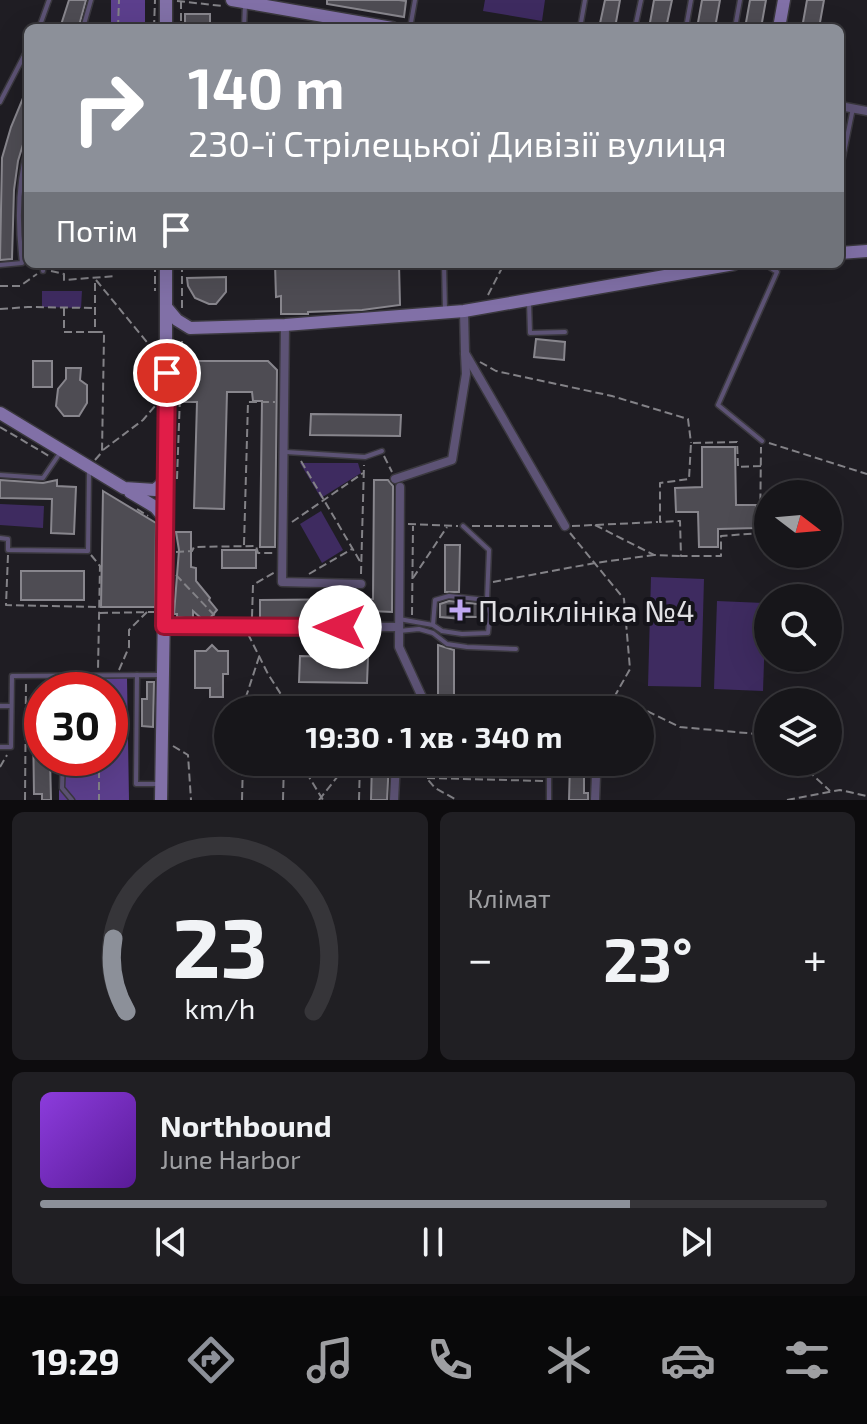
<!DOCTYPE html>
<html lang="uk">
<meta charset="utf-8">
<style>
:root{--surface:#17161a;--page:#201f23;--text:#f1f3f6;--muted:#9e9fa2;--line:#363539;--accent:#8c9099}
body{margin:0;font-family:"Exo 2",sans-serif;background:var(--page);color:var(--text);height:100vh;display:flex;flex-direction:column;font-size:30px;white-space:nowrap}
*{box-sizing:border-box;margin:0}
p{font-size:26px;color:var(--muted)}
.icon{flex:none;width:44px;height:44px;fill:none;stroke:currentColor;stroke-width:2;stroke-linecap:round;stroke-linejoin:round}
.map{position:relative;height:800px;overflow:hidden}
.side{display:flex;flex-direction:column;gap:12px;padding:12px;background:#0d0c0e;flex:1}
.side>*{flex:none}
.guide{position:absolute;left:24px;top:24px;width:820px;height:244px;border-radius:12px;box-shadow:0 8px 32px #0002,0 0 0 2px var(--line);background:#8c9099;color:#fff;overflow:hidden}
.needle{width:52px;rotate:106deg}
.buttons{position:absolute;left:754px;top:480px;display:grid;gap:16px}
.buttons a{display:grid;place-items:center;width:88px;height:88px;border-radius:50%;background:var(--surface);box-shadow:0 8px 32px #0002,0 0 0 2px var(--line);font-size:40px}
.speed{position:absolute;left:24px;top:672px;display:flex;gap:16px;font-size:40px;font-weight:700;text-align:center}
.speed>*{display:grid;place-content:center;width:104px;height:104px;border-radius:50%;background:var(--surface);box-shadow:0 8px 32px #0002,0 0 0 2px var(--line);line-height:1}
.speed .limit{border:12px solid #d22;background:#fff;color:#111}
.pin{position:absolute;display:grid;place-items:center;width:68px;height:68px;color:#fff;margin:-34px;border:4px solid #fff;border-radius:50%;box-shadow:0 2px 8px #0007}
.me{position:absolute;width:88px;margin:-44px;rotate:270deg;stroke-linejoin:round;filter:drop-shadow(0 0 6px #0008)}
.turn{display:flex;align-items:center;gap:28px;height:168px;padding:0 32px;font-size:36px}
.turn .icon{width:104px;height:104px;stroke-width:2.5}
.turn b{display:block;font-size:56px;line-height:68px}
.then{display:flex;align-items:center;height:76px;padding:0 32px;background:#0003;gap:16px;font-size:30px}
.big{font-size:60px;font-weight:700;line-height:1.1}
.side .card{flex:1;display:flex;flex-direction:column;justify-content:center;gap:12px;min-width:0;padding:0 28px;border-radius:12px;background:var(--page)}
.side .dial{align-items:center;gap:0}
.dial svg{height:208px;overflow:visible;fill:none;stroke:var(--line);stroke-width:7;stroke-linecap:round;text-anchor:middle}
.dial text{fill:var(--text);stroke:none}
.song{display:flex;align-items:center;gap:24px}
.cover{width:96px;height:96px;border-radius:12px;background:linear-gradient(135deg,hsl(270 70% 55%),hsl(270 70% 35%))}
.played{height:8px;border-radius:4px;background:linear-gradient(90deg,var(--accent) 75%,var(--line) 75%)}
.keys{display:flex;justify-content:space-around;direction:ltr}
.heat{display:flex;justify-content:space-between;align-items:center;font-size:44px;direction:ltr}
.side .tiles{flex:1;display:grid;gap:12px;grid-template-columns:1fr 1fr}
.card:last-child{grid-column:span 2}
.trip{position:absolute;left:214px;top:696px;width:440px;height:80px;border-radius:40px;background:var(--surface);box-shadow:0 8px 32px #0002,0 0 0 2px var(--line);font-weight:700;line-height:80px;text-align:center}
.tabs{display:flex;height:128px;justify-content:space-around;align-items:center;background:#09090a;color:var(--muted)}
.tabs .icon{width:56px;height:56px}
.tabs .current{color:var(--accent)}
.tabs b{font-size:36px;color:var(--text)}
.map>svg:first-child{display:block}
</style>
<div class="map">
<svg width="867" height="800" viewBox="0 0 867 800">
<rect width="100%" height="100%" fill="#1f1d23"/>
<!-- green -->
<g fill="#3e2b60">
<polygon points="485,0 545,0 542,21 483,11"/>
<polygon points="42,291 82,291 81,308 42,307"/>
<polygon points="300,463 358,463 361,473 321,498"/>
<polygon points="0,504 44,506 43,528 0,525"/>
<polygon points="321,511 343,550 322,563 300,524"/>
<polygon points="651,577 704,579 701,687 648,686"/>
<polygon points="717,601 766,603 763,691 714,689"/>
</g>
<!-- forest -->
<g fill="#5c3f8d">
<rect x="111" y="0" width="34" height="28"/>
<polygon points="127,678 129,800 59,800 59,758 110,758 110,690 58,690 58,679"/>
</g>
<!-- building -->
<g fill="#4e4c53" stroke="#88868d" stroke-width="2">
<polygon points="69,0 86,0 80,22 77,28 60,28"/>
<polygon points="327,0 399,0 406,1 404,17 327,4"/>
<polygon points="605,0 620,0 615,28 599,28"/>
<polygon points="654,0 672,0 666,28 649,28"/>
<polygon points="702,0 720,0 715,28 697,28"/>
<polygon points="750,0 766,0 761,28 745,28"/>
<polygon points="807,0 824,0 819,28 802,28"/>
<rect x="185" y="14" width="25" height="14"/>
<polygon points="28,86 28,128 18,161 14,190 12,259 0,260 2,158 11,127"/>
<polygon points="275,264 399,264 400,305 362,310 308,312 308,314 281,314 281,296 276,297"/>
<polygon points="226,277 226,292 216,304 209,304 195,298 188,286 187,278"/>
<polygon points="536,339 565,342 564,360 534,357"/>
<rect x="33" y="361" width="19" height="26"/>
<polygon points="197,361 268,361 277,370 275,547 260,547 262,401 253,401 252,392 227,392 224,509 194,508 197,402 183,402 183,376"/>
<polygon points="66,368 81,368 80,380 87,385 87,403 79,416 64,416 56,406 58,389 66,379"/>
<polygon points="311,414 401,415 400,436 310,435"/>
<polygon points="702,447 735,447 736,505 756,505 757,528 718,529 718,547 699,547 698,512 676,512 675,488 702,487"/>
<polygon points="0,480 43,483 57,480 57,486 76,487 74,534 51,533 52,499 0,498"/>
<polygon points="374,480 388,480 393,486 392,612 370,611 370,617 260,619 260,600 373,599"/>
<polygon points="103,491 156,523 155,607 101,607"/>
<polygon points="176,532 191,532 191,567 196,568 196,581 210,598 209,600 217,610 211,617 212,619 202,619 193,611 193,619 177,617 177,614 174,614 179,550"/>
<polygon points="445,545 460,545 459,592 445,592"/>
<rect x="222" y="550" width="34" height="18"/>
<rect x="21" y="571" width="63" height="29"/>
<polygon points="449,601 478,604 478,617 462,617 462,619 440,617 440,604"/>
<polygon points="212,645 218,651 228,651 228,674 223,674 223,697 210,697 210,688 195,688 195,651 206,651"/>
<polygon points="438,645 454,650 454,695 438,695"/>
<polygon points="300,656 368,658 367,683 299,682"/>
<polygon points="147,682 154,682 153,727 142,726 142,699 147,699"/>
<polygon points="395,698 395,710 293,710 293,705 308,704 308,699"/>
<polygon points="33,723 42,723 42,758 50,758 51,800 42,800 42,794 34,794"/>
<polygon points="372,762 389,762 387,800 371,800"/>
<polygon points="434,762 531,762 531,769 434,770"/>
<polygon points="570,762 590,762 589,768 584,768 584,793 588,793 588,800 569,800"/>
</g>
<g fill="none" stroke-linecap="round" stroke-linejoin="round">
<!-- lane casing -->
<g stroke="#3a383e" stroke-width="7">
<g id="lane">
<polyline points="39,28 49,0"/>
<polyline points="83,28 91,0"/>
<polyline points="244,28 245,5"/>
<polyline points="410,28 415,0"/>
<polyline points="580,28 585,0"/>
<polyline points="635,28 641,0"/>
<polyline points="686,28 691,0"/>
<polyline points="735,28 740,0"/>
<polyline points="0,102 28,48"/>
<polyline points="840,172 853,108"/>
<polyline points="444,264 445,311"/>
<path d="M 0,265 L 22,263 C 17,223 17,184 28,146"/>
<polyline points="43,271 43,264"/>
<polyline points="529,302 530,333 565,332"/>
<polyline points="762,441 718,405 777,272 765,264"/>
<polyline points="286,452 365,457 382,451"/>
<polyline points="0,475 43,478 60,453"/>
<polyline points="463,526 489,550 487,600"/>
<polyline points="0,538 8,539 8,550 88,551 89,472"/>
<polyline points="399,619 433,625 442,631 462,634 488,633 490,614 487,600 449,596 435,600 433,625"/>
<polyline points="399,631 419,629 433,633 447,644 467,647 516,649"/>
<polyline points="137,675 136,784 161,784"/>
<polyline points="64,690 65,676"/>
<polyline points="0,706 11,706"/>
<polyline points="0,747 11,747 12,676 160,675"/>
<polyline points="63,758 62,788 72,800"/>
<polyline points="549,771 549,800"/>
</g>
</g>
<!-- street casing -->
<g stroke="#3a383e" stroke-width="11">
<g id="street">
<polyline points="840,106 867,111"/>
<polyline points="464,311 465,353 565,526"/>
<polyline points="285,325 282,582 361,584"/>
<polyline points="395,479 452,460 466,374 465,354"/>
<polyline points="400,487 399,647 428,710"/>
<polyline points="164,626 399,627"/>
<polyline points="394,800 396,762"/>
<polyline points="595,800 596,776"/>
</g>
</g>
<!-- secondary casing -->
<g stroke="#3a383e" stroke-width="15">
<g id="secondary">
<polyline points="232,0 392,28"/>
<polyline points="166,28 166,0"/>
<polyline points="779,28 784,0"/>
<polyline points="840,253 867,251"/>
<polyline points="167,308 177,320 190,328 285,325 464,311 734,264"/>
<polyline points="0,413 124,488 155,490 166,480"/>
<polyline points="130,492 155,507 165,519"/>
<polyline points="161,800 166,480 166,264"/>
</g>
</g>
<!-- path -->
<g stroke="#838287" stroke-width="2" stroke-dasharray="8 4" stroke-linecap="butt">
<polyline points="177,1 223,6"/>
<polyline points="181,1 181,28"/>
<polyline points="118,28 119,0"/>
<polyline points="154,28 155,0"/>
<polyline points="155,264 155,291"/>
<polyline points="182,264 182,309"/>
<polyline points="51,271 64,274 64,280 116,276"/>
<polyline points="96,280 155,352"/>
<polyline points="0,286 20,286 37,274"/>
<polyline points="488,295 504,264"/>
<polyline points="64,308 64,332 95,332 95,281"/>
<polyline points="0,309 28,307 94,308"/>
<polyline points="480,362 496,371 612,396 688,419 691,443"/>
<polyline points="0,427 49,456"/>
<polyline points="769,443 867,474"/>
<polyline points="103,450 143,420 155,406"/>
<polyline points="384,456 392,472"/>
<polyline points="95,460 102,452 104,336 104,332 95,332"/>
<polyline points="301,461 361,563"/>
<polyline points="761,466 738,467 737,442 691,443 689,479 660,483 660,522 680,521 681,556 721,556 721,536 760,533 761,447"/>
<polyline points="177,479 182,341"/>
<polyline points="137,509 148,516"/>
<polyline points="292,522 363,473"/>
<polyline points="408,524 458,526"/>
<polyline points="595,525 654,555 681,556"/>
<polyline points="472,526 554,526"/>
<polyline points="572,526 658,522"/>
<polyline points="570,533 624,599 630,669 607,710"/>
<polyline points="244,545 248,402 275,402"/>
<polyline points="176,552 192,551 194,547 256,546 258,553 273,553"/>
<polyline points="8,555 6,605 99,607"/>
<polyline points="91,555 100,566 98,670"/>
<polyline points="309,574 352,549"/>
<polyline points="361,574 364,465"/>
<polyline points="176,575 216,617"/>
<polyline points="413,578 447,527"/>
<polyline points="493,582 595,563 654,555"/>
<polyline points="100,613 154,612"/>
<polyline points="412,615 413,526"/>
<polyline points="252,617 253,585 275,572"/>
<polyline points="248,634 268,674 291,710"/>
<polyline points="119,670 129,647 129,630 147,612"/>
<polyline points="98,680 98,690"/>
<polyline points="612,704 645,710 680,727 768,735"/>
<polyline points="438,708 524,710"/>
<polyline points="244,710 245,700 259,657"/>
<polyline points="594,710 605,708"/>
<polyline points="26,720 42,710"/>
<polyline points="173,746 188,755 191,800"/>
<polyline points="99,758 99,800"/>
<polyline points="300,762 323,800"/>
<polyline points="413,762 435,788 457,800"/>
<polyline points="799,762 830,791"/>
<polyline points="0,767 7,755"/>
<polyline points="427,778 544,781"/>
<polyline points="25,800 26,681"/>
<polyline points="242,800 243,762"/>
<polyline points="283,800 284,762"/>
<polyline points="319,800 349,762"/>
<polyline points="359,800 360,762"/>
<polyline points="787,800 840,790 867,796"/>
</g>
<!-- lane -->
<use href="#lane" stroke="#5d5375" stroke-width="4"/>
<!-- street -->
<use href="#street" stroke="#5d5375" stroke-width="8"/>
<!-- secondary -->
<use href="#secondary" stroke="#8170a7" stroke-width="12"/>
</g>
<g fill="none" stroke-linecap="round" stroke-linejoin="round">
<!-- route casing -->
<g stroke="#92132f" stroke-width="20">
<polyline id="route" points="167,373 164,626 340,627"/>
</g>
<!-- route -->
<use href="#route" stroke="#e11d48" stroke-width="14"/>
</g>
<!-- markers -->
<path fill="#c0a8f3" stroke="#15141a" stroke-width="3" d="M456 598h8v8h8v8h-8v8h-8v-8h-8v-8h8z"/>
<g text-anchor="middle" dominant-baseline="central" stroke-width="8" stroke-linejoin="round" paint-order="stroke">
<!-- poi labels -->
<g font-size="30" fill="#e2e1e5" stroke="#15141a" text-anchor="start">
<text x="478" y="610">Поліклініка №4</text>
</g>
</g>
</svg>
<div class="buttons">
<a><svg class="needle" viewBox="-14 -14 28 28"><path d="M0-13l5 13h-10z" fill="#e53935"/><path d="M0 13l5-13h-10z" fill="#9e9fa2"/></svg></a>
<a><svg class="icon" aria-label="search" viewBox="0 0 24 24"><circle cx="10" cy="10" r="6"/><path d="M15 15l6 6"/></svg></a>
<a><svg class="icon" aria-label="layers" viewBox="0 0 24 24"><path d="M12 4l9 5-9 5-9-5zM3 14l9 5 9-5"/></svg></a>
</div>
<div class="speed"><div class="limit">30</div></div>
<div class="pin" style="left:167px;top:373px;background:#d93025"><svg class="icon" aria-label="arrive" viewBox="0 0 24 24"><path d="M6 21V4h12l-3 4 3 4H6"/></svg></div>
<svg class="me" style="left:340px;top:627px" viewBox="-20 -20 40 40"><circle r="19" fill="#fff"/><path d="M0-13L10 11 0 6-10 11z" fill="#e11d48"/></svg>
<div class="trip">19:30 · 1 хв · 340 m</div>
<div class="guide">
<div class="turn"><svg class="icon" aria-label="right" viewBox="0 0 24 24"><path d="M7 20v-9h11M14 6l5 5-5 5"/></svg><div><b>140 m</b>230-ї Стрілецької Дивізії вулиця</div></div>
<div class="then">Потім<svg class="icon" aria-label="arrive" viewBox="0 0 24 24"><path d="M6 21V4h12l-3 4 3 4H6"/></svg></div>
</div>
</div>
<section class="side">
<div class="tiles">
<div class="card dial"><svg viewBox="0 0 100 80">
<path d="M14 69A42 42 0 1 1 86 69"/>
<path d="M14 69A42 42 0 0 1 9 41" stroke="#8c9099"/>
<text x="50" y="56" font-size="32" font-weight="700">23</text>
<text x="50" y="72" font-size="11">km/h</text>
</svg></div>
<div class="card"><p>Клімат</p>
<div class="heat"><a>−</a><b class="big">23°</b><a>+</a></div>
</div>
<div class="card">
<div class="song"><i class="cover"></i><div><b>Northbound</b><p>June Harbor</p></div></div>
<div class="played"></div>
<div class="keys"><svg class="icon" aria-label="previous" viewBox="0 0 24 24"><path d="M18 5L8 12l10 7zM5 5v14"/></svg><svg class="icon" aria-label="pause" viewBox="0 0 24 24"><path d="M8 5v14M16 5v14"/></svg><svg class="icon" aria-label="next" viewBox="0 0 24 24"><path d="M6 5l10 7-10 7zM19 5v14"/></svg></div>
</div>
</div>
</section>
<nav class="tabs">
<b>19:29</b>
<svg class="icon current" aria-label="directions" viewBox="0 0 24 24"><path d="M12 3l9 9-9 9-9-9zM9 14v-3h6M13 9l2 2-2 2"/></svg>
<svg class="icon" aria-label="music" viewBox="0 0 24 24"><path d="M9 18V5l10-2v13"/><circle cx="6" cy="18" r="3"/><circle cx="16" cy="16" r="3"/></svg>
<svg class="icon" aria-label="phone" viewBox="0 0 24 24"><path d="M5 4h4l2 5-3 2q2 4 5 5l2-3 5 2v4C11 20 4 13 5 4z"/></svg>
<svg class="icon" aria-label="climate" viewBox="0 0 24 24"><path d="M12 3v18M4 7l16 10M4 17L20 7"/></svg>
<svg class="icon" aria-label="car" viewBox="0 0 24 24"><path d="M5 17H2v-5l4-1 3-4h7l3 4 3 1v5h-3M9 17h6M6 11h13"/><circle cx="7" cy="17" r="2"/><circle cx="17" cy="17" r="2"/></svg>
<svg class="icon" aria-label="filters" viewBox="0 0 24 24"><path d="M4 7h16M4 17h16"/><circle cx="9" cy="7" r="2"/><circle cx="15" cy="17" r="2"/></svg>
</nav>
